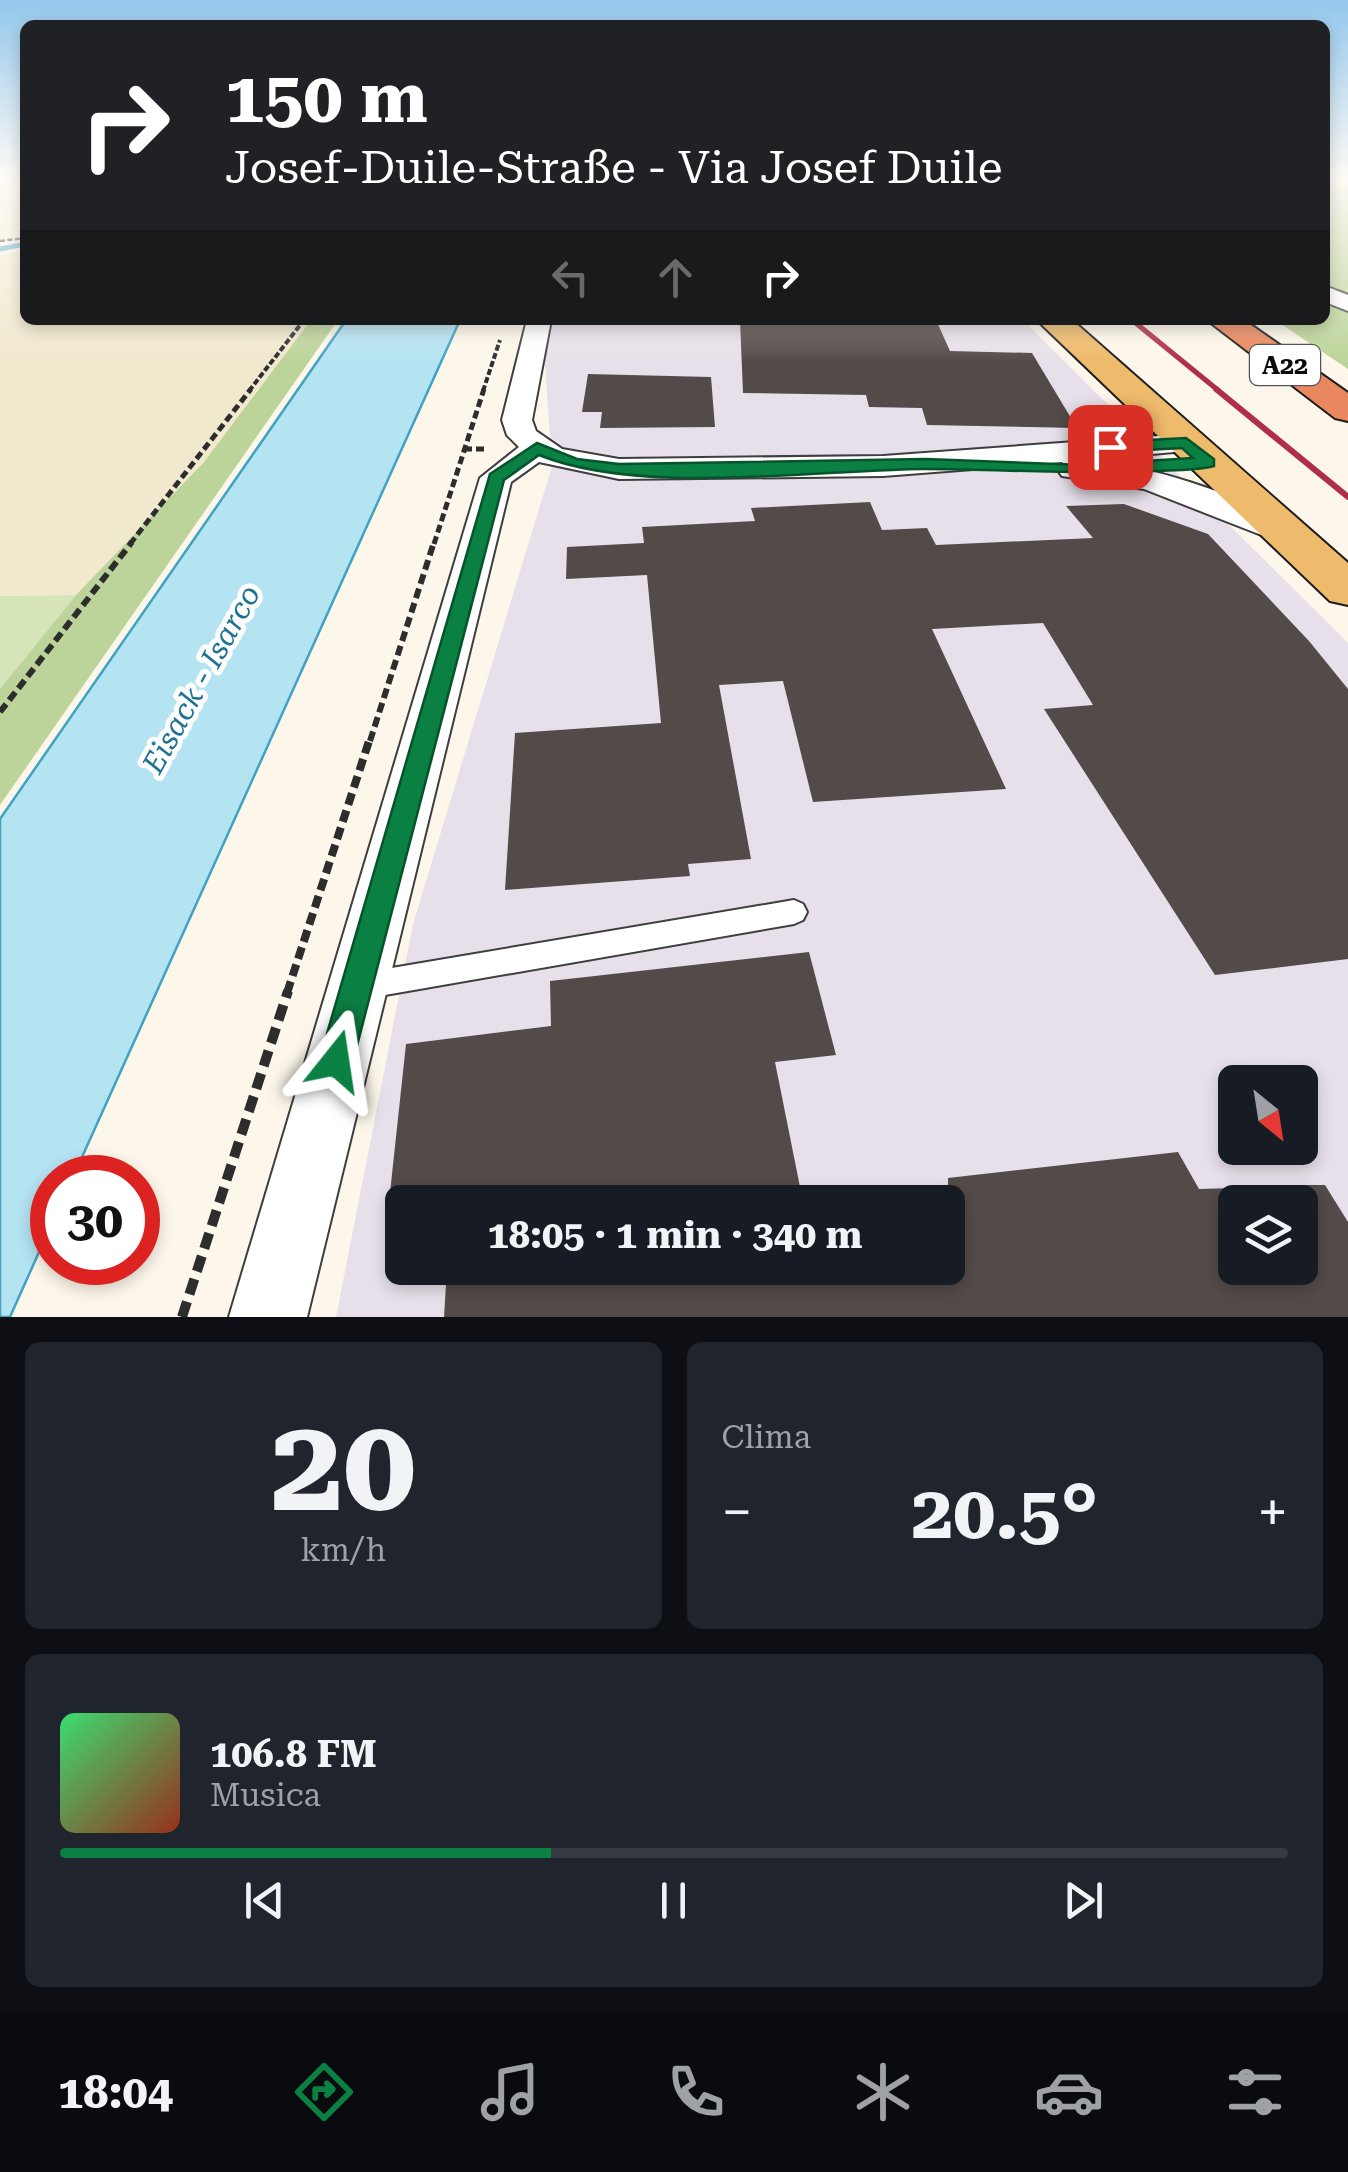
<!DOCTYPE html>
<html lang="it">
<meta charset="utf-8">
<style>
:root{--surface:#171b24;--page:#20242c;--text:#f1f3f6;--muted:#9ea1a6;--line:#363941;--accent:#0b8043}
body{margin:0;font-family:"Roboto Serif",serif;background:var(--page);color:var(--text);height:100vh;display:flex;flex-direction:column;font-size:38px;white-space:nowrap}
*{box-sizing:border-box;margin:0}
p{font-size:32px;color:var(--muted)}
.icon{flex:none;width:55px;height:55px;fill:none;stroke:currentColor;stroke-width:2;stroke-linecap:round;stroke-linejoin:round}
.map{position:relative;height:1317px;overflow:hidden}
.panel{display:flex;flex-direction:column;gap:25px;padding:25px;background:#0d0f14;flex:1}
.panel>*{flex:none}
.guide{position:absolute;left:20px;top:20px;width:1310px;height:305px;border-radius:15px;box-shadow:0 5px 15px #0003;background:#202124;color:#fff;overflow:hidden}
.needle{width:65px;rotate:150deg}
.fabs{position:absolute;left:1218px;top:1065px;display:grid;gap:20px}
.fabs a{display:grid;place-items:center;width:100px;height:100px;border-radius:15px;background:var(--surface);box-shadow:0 5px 15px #0003;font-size:50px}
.speed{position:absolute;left:30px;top:1155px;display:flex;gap:20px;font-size:50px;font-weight:700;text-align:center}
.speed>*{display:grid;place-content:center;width:130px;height:130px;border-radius:50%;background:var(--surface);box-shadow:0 5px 15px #0003;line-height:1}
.speed .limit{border:15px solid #d22;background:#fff;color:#111}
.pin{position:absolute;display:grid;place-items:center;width:85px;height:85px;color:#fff;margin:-42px;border-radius:20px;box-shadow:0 5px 15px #0006}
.me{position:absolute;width:110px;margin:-55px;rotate:15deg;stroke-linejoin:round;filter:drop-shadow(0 0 8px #0008)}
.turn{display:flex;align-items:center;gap:35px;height:210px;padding:0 40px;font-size:45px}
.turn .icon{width:130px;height:130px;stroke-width:2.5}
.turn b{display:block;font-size:70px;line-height:85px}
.lanes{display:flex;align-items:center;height:95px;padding:0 40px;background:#0003;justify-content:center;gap:50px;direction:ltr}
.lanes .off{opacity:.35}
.big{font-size:75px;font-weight:700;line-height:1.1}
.panel .widget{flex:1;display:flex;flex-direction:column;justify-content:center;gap:15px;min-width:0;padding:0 35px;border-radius:15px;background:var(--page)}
.panel .dial{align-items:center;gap:0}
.dial b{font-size:130px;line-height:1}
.song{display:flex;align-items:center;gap:30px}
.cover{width:120px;height:120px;border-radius:15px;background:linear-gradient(135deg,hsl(140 70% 55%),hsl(10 70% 35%))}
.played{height:10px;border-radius:5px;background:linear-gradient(90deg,var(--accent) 40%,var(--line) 40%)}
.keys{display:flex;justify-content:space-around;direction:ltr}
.heat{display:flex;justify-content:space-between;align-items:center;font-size:55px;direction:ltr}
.panel .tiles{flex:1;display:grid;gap:25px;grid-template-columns:1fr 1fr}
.widget:last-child{grid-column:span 2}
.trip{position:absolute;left:385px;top:1185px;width:580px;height:100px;border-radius:15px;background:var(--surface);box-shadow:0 5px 15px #0003;font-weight:700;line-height:100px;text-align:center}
.tab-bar{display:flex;height:160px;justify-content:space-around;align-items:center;background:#090b0e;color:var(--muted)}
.tab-bar .icon{width:70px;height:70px}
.tab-bar .active{color:var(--accent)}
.tab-bar b{font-size:45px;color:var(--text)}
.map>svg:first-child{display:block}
</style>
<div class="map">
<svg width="1348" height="1317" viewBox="0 0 1348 1317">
<rect width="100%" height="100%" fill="#fdf7eb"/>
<!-- industrial -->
<path fill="#e7e0ea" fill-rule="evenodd" d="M 542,320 L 1023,320 L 1348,643 L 1348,1317 L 336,1317 L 413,924 L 552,466 ZM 1235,1082 L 1300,1082 L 1300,1148 L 1235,1148 ZM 402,1202 L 948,1202 L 948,1268 L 402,1268 ZM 1235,1202 L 1300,1202 L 1300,1268 L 1235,1268 Z"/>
<!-- farmland -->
<g fill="#f1e9ce">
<polygon points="0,179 25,179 25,238 0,241"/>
<polygon points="25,250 25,320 317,320 204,462 76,595 0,596 0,255"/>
</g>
<!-- green -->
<polygon fill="#d6e5b8" points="76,595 0,689 0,596"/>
<!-- forest -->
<g fill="#bcd499">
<polygon points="1325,179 1348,179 1348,369 1275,320 1325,320"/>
<polygon points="311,320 338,320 0,805 0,689 76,595 204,462"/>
</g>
<!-- water -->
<polygon fill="#b4e3f1" stroke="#41a2c2" stroke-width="2.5" points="346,320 460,320 73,1177 52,1178 52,1223 10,1317 0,1317 0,819"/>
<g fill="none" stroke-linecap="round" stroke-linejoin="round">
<!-- stream -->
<polyline stroke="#41a2c2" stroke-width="5" points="0,249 25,244"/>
</g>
<!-- building -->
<g fill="#534b49">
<polygon points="740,320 936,320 950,351 1032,353 1077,428 927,425 922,408 869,407 866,395 743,393"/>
<polygon points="588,374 711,377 715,427 600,428 602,412 582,412"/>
<polygon points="870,502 882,530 927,528 936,545 1093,538 1066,506 1124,504 1208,534 1309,641 1348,689 1348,959 1215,975 1044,709 1093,705 1043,623 932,629 1006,789 813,802 783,681 719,685 751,859 688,864 690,876 505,890 515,733 661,723 647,575 566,579 567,547 644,543 642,527 755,521 751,508"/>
<polygon points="809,952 836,1055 775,1062 803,1202 389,1202 406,1044 551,1026 550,981"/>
<polygon points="1178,1152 1199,1189 1235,1188 1235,1268 1300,1268 1300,1185 1325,1185 1348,1222 1348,1317 444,1317 447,1268 948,1268 948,1178"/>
</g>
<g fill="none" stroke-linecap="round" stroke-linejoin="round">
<!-- lane casing -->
<g stroke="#3e3e3e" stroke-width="4">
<polygon id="lane" points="794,900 803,904 807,912 803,920 794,924 362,999 352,995 348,986 352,977 362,973"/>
</g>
<!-- street casing -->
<g stroke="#3e3e3e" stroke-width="4">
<g id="street">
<polygon points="1325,286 1348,295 1348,311 1325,302"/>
<path d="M 527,320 L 551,320 L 532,420 L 536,431 L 562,449 L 619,459 L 883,456 L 1186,434 L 1197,436 L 1202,443 L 1197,450 L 1084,460 C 1158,466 1227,494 1295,522 L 1300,530 L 1295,538 L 1282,541 L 1269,538 L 1144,489 L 1062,476 L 1057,469 L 1063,462 L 883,476 L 619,479 L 539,462 L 511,482 L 307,1317 L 229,1317 L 480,478 L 519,447 L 507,435 L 502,420 Z"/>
</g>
</g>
<!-- primary casing -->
<g stroke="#1c1c1c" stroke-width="4">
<polygon id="primary" points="1037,320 1072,320 1348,563 1348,605 1330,601"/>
</g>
<!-- highway casing -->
<g stroke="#1c1c1c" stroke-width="4">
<polygon id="highway" points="1207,320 1244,320 1348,393 1348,421 1335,418"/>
</g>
<!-- path-far5 -->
<polyline stroke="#2d2d2d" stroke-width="2.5" stroke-dasharray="5 2.5" stroke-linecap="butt" points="0,241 25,238"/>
<!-- path-far4 -->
<g stroke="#2d2d2d" stroke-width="4" stroke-dasharray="6 2.5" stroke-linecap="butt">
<polyline points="249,391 304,320"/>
<polyline points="483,391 500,340"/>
</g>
<!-- path-far3 -->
<g stroke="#2d2d2d" stroke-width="5" stroke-dasharray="8 4" stroke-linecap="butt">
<polyline points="464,449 487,449"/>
<polyline points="130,544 251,389"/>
<polyline points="434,544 484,389"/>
</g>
<!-- path-far2 -->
<g stroke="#2d2d2d" stroke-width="6" stroke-dasharray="10 5" stroke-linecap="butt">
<polyline points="0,712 132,542"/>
<polyline points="370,741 434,542"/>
</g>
<!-- path-far1 -->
<polyline stroke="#2d2d2d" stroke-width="8" stroke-dasharray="12 6" stroke-linecap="butt" points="287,993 370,738"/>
<!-- path -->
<polyline stroke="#2d2d2d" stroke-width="10" stroke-dasharray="16 8" stroke-linecap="butt" points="182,1317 288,991"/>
<!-- lane -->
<use href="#lane" fill="#fff" fill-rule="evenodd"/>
<!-- street -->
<use href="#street" fill="#fff" fill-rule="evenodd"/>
<!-- primary -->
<use href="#primary" fill="#eeba6b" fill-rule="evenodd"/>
<!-- highway -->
<use href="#highway" fill="#e9885e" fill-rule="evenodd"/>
<!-- rail-far1 -->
<polyline stroke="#b02f48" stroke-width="5" points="1132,320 1219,391"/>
<!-- rail -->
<polyline stroke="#b02f48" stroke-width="6" points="1216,389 1348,497"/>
</g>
<!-- sky -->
<linearGradient id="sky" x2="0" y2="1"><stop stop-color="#93c7ec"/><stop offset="0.49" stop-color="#fefbf6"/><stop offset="1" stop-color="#fefbf6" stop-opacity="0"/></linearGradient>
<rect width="1348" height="363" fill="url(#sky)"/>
<!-- route -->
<path fill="#0b8043" stroke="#07532c" stroke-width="2.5" d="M 1186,438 L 1214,459 L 1214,466 C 1194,471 1173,470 1153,471 C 1076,475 1001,469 924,469 C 812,470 640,496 539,455 L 504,480 L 353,1061 L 348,1073 L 336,1078 L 324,1073 L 319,1061 L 490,474 L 537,443 L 577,459 L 619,464 L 926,459 L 1084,465 L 1193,458 L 1182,448 L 1110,452 L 1102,447 L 1110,442 Z"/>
<g text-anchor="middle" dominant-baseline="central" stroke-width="10" stroke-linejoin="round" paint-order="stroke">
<!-- shield labels -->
<rect fill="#fff" stroke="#545454" stroke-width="2.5" x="1250" y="345" width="70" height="40" rx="8"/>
<g font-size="25" font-weight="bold" fill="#0b0b0b">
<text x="1285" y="365">A22</text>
</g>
<!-- water labels -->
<g font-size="30" font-style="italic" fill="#1f7293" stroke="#fff">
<text transform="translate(201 679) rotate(-61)">Eisack - Isarco</text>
</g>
</g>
</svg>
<div class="fabs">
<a><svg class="needle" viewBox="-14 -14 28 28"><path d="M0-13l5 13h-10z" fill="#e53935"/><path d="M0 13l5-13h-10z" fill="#9ea1a6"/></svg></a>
<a><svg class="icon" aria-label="layers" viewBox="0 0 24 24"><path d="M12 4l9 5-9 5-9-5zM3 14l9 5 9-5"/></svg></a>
</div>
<div class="speed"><div class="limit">30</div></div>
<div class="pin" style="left:1110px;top:447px;background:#d93025"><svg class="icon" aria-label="arrive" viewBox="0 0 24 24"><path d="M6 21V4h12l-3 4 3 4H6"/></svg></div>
<svg class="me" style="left:336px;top:1061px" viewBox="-20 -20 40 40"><path d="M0-17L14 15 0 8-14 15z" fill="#0b8043" stroke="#fff" stroke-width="4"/></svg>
<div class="trip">18:05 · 1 min · 340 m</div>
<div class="guide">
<div class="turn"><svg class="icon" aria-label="right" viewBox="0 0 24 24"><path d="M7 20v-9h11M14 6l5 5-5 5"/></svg><div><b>150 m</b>Josef-Duile-Straße - Via Josef Duile</div></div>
<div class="lanes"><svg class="icon off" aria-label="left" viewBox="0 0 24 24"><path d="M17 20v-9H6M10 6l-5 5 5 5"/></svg><svg class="icon off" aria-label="ahead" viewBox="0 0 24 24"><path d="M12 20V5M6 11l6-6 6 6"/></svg><svg class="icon" aria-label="right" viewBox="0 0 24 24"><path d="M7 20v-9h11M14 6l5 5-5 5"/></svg></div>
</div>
</div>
<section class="panel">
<div class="tiles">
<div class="widget dial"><b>20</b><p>km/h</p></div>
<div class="widget"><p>Clima</p>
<div class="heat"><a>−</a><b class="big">20.5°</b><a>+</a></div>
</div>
<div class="widget">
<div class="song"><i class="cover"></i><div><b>106.8 FM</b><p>Musica</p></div></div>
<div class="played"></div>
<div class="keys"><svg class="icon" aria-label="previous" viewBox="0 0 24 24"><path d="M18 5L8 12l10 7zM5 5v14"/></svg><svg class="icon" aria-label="pause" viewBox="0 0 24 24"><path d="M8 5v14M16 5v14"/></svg><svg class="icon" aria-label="next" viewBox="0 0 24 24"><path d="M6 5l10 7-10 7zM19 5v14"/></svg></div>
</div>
</div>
</section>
<nav class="tab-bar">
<b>18:04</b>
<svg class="icon active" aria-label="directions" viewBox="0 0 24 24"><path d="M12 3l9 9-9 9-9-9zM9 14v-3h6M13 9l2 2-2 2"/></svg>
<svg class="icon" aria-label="music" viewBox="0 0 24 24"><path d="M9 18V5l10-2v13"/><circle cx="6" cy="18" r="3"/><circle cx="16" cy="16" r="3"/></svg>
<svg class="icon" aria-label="phone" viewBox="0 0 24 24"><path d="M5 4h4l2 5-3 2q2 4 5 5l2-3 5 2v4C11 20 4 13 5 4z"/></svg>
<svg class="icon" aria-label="climate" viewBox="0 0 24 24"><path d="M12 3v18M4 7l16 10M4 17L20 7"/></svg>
<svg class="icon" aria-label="car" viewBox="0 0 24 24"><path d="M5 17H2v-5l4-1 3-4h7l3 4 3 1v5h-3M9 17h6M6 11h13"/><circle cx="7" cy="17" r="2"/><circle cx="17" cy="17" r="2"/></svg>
<svg class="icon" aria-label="filters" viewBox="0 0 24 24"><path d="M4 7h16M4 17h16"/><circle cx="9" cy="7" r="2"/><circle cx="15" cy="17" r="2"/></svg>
</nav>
